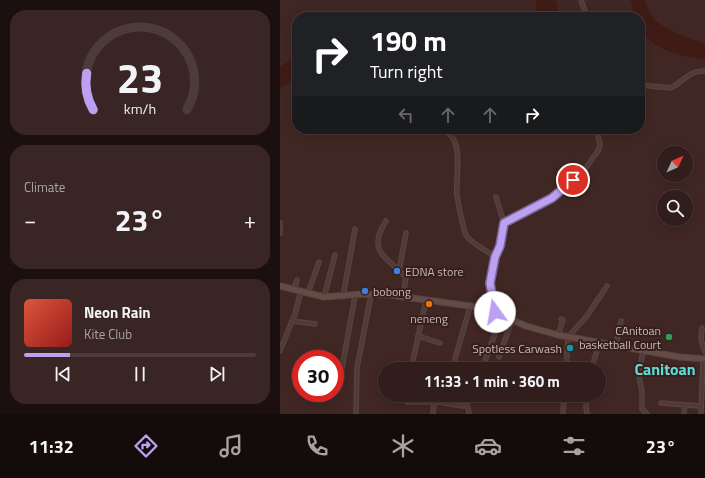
<!DOCTYPE html>
<meta charset="utf-8">
<style>
:root{--surface:#311d1b;--page:#392624;--text:#f1f3f6;--muted:#a8a2a3;--line:#4c3b3a;--accent:#bca0f2}
body{margin:0;font-family:"Titillium Web",sans-serif;background:var(--page);color:var(--text);height:100vh;display:flex;flex-direction:column;font-size:15px;white-space:nowrap}
*{box-sizing:border-box;margin:0}
p{font-size:13px;color:var(--muted)}
.icon{flex:none;width:22px;height:22px;fill:none;stroke:currentColor;stroke-width:2;stroke-linecap:round;stroke-linejoin:round}
.map{position:relative;flex:1;overflow:hidden}
.panel{display:flex;flex-direction:column;gap:10px;padding:10px;background:#1b100f;width:280px}
.panel>*{flex:none}
.guide{position:absolute;left:12px;top:12px;width:353px;height:122px;border-radius:16px;box-shadow:0 2px 10px #0003,0 0 0 1px var(--line);background:#202124;color:#fff;overflow:hidden}
.needle{width:26px;rotate:46deg}
.fabs{position:absolute;left:377px;top:146px;display:grid;gap:8px}
.fabs a{display:grid;place-items:center;width:36px;height:36px;border-radius:50%;background:var(--surface);box-shadow:0 2px 10px #0003,0 0 0 1px var(--line);font-size:20px}
.speed{position:absolute;left:12px;top:350px;display:flex;gap:8px;font-size:20px;font-weight:700;text-align:center}
.speed>*{display:grid;place-content:center;width:52px;height:52px;border-radius:50%;background:var(--surface);box-shadow:0 2px 10px #0003,0 0 0 1px var(--line);line-height:1}
.speed .limit{border:6px solid #d22;background:#fff;color:#111}
.pin{position:absolute;display:grid;place-items:center;width:34px;height:34px;color:#fff;margin:-17px;border:2px solid #fff;border-radius:50%;box-shadow:0 1px 4px #0007}
.me{position:absolute;width:44px;margin:-22px;rotate:347deg;stroke-linejoin:round;filter:drop-shadow(0 0 3px #0008)}
.turn{display:flex;align-items:center;gap:14px;height:84px;padding:0 12px;font-size:18px}
.turn .icon{width:52px;height:52px;stroke-width:2.5}
.turn b{display:block;font-size:28px;line-height:34px}
.lanes{display:flex;align-items:center;height:38px;padding:0 12px;background:#0003;justify-content:center;gap:20px;direction:ltr}
.lanes .off{opacity:.35}
.big{font-size:30px;font-weight:700;line-height:1.1}
.panel .tile{flex:1;display:flex;flex-direction:column;justify-content:center;gap:6px;min-width:0;padding:0 14px;border-radius:16px;background:var(--page)}
.panel .dial{align-items:center;gap:0}
.dial svg{height:104px;overflow:visible;fill:none;stroke:var(--line);stroke-width:7;stroke-linecap:round;text-anchor:middle}
.dial text{fill:var(--text);stroke:none}
.song{display:flex;align-items:center;gap:12px}
.cover{width:48px;height:48px;border-radius:6px;background:linear-gradient(135deg,hsl(10 70% 55%),hsl(0 70% 35%))}
.played{height:4px;border-radius:2px;background:linear-gradient(90deg,var(--accent) 20%,var(--line) 20%)}
.keys{display:flex;justify-content:space-around;direction:ltr}
.heat{display:flex;justify-content:space-between;align-items:center;font-size:22px;direction:ltr}
.trip{position:absolute;left:98px;top:362px;width:228px;height:40px;border-radius:20px;background:var(--surface);box-shadow:0 2px 10px #0003,0 0 0 1px var(--line);font-weight:700;line-height:40px;text-align:center}
.menu{display:flex;height:64px;justify-content:space-around;align-items:center;background:#140c0b;color:var(--muted)}
.menu .icon{width:28px;height:28px}
.menu .selected{color:var(--accent)}
.menu b{font-size:18px;color:var(--text)}
main{display:flex;flex:1;min-height:0}
.map>svg:first-child{display:block}
</style>
<main>
<section class="panel">
<div class="tile dial"><svg viewBox="0 0 100 80">
<path d="M14 69A42 42 0 1 1 86 69"/>
<path d="M14 69A42 42 0 0 1 9 41" stroke="#bca0f2"/>
<text x="50" y="56" font-size="32" font-weight="700">23</text>
<text x="50" y="72" font-size="11">km/h</text>
</svg></div>
<div class="tile"><p>Climate</p>
<div class="heat"><a>−</a><b class="big">23°</b><a>+</a></div>
</div>
<div class="tile">
<div class="song"><i class="cover"></i><div><b>Neon Rain</b><p>Kite Club</p></div></div>
<div class="played"></div>
<div class="keys"><svg class="icon" aria-label="previous" viewBox="0 0 24 24"><path d="M18 5L8 12l10 7zM5 5v14"/></svg><svg class="icon" aria-label="pause" viewBox="0 0 24 24"><path d="M8 5v14M16 5v14"/></svg><svg class="icon" aria-label="next" viewBox="0 0 24 24"><path d="M6 5l10 7-10 7zM19 5v14"/></svg></div>
</div>
</section>
<div class="map">
<svg width="425" height="414" viewBox="0 0 425 414">
<rect width="100%" height="100%" fill="#412724"/>
<!-- water -->
<g fill="#401b16">
<polygon points="256,0 276,0 279,17 257,17"/>
<path d="M 350,0 L 365,0 C 370,28 402,35 425,44 L 425,60 C 400,55 360,50 360,17 L 355,17 Z"/>
<polygon points="17,54 17,77 0,89 0,67"/>
</g>
<g fill="none" stroke-linecap="round" stroke-linejoin="round">
<!-- street casing -->
<g stroke="#5a4542" stroke-width="5.5">
<g id="street">
<polyline points="301,0 307,17"/>
<path d="M 360,85 L 391,88 C 404,81 409,70 425,71"/>
<path d="M 136,129 C 146,136 158,126 168,133 C 184,144 175,179 177,195 C 178,202 183,229 186,235 C 191,244 207,250 215,257"/>
<polyline points="216,197 224,223"/>
<path d="M 106,221 C 86,252 107,257 126,277 L 123,297"/>
<polyline points="0,223 0,233"/>
<polyline points="119,271 126,233"/>
<polyline points="14,289 17,280"/>
<polyline points="28,293 39,262"/>
<polyline points="44,297 55,255"/>
<polyline points="63,297 75,229"/>
<polyline points="215,312 210,283 215,257 221,243 224,223 272,198 286,185 300,176 318,151 320,144 316,129"/>
<polyline points="12,321 35,324"/>
<polyline points="422,328 421,340 425,352"/>
<polyline points="278,335 283,320 281,319"/>
<polyline points="138,336 160,343"/>
<polyline points="336,345 341,321"/>
<polyline points="363,350 359,377 362,391 362,409 367,414"/>
<polyline points="0,351 15,314 21,291"/>
<polyline points="219,357 232,320"/>
<polyline points="131,369 146,301"/>
<polyline points="172,369 190,307"/>
<polyline points="202,369 222,315"/>
<polyline points="286,369 288,337 306,317 327,286"/>
<polyline points="311,369 320,342"/>
<polyline points="60,379 75,296"/>
<polyline points="125,395 124,400 128,402 154,402"/>
<polyline points="188,395 187,403 189,414"/>
<polyline points="158,402 183,406"/>
<polyline points="381,403 420,406"/>
<polyline points="76,414 77,368 91,295"/>
<polyline points="153,414 154,403 158,402 159,395"/>
<polyline points="283,414 284,395"/>
<polyline points="307,414 306,407 307,395"/>
<polyline points="404,414 405,405"/>
<polyline points="421,414 423,359"/>
</g>
</g>
<!-- secondary casing -->
<g stroke="#5a4542" stroke-width="7">
<polyline id="secondary" points="0,286 44,297 82,294 110,295 205,308 246,326 278,335 399,357 425,359"/>
</g>
<!-- street -->
<use href="#street" stroke="#513b38" stroke-width="3.5"/>
<!-- secondary -->
<use href="#secondary" stroke="#644b46" stroke-width="5"/>
</g>
<g fill="none" stroke-linecap="round" stroke-linejoin="round">
<!-- route casing -->
<g stroke="#7a689d" stroke-width="10">
<polyline id="route" points="215,312 210,283 215,257 220,246 224,223 272,198 293,180"/>
</g>
<!-- route -->
<use href="#route" stroke="#bca0f2" stroke-width="7"/>
</g>
<!-- markers -->
<g fill="#3f7fe0" stroke="#36201d" stroke-width="1.5">
<circle cx="117" cy="271" r="4"/>
<circle cx="85" cy="291" r="4"/>
</g>
<circle fill="#e8710a" stroke="#36201d" stroke-width="1.5" cx="149" cy="304" r="4"/>
<circle fill="#2e9e5b" stroke="#36201d" stroke-width="1.5" cx="389" cy="337" r="4"/>
<circle fill="#0f9aa8" stroke="#36201d" stroke-width="1.5" cx="290" cy="348" r="4"/>
<g text-anchor="middle" dominant-baseline="central" stroke-width="4" stroke-linejoin="round" paint-order="stroke">
<!-- poi labels -->
<g font-size="12" fill="#cbb8b5" stroke="#36201d" text-anchor="start">
<text x="125" y="271">EDNA store</text>
<text x="93" y="291">bobong</text>
<text x="149" y="318" text-anchor="middle">neneng</text>
<text x="381" y="330" text-anchor="end">CAnitoan<tspan x="381" dy="14">basketball Court</tspan></text>
<text x="282" y="348" text-anchor="end">Spotless Carwash</text>
</g>
<!-- district labels -->
<g font-size="16" font-weight="bold" fill="#60dbd5" stroke="#36201d">
<text x="385" y="369">Canitoan</text>
</g>
</g>
</svg>
<div class="fabs">
<a><svg class="needle" viewBox="-14 -14 28 28"><path d="M0-13l5 13h-10z" fill="#e53935"/><path d="M0 13l5-13h-10z" fill="#a8a2a3"/></svg></a>
<a><svg class="icon" aria-label="search" viewBox="0 0 24 24"><circle cx="10" cy="10" r="6"/><path d="M15 15l6 6"/></svg></a>
</div>
<div class="speed"><div class="limit">30</div></div>
<div class="pin" style="left:293px;top:180px;background:#d93025"><svg class="icon" aria-label="arrive" viewBox="0 0 24 24"><path d="M6 21V4h12l-3 4 3 4H6"/></svg></div>
<svg class="me" style="left:215px;top:312px" viewBox="-20 -20 40 40"><circle r="19" fill="#fff"/><path d="M0-13L10 11 0 6-10 11z" fill="#bca0f2"/></svg>
<div class="trip">11:33 · 1 min · 360 m</div>
<div class="guide">
<div class="turn"><svg class="icon" aria-label="right" viewBox="0 0 24 24"><path d="M7 20v-9h11M14 6l5 5-5 5"/></svg><div><b>190 m</b>Turn right</div></div>
<div class="lanes"><svg class="icon off" aria-label="left" viewBox="0 0 24 24"><path d="M17 20v-9H6M10 6l-5 5 5 5"/></svg><svg class="icon off" aria-label="ahead" viewBox="0 0 24 24"><path d="M12 20V5M6 11l6-6 6 6"/></svg><svg class="icon off" aria-label="ahead" viewBox="0 0 24 24"><path d="M12 20V5M6 11l6-6 6 6"/></svg><svg class="icon" aria-label="right" viewBox="0 0 24 24"><path d="M7 20v-9h11M14 6l5 5-5 5"/></svg></div>
</div>
</div>
</main>
<nav class="menu">
<b>11:32</b>
<svg class="icon selected" aria-label="directions" viewBox="0 0 24 24"><path d="M12 3l9 9-9 9-9-9zM9 14v-3h6M13 9l2 2-2 2"/></svg>
<svg class="icon" aria-label="music" viewBox="0 0 24 24"><path d="M9 18V5l10-2v13"/><circle cx="6" cy="18" r="3"/><circle cx="16" cy="16" r="3"/></svg>
<svg class="icon" aria-label="phone" viewBox="0 0 24 24"><path d="M5 4h4l2 5-3 2q2 4 5 5l2-3 5 2v4C11 20 4 13 5 4z"/></svg>
<svg class="icon" aria-label="climate" viewBox="0 0 24 24"><path d="M12 3v18M4 7l16 10M4 17L20 7"/></svg>
<svg class="icon" aria-label="car" viewBox="0 0 24 24"><path d="M5 17H2v-5l4-1 3-4h7l3 4 3 1v5h-3M9 17h6M6 11h13"/><circle cx="7" cy="17" r="2"/><circle cx="17" cy="17" r="2"/></svg>
<svg class="icon" aria-label="filters" viewBox="0 0 24 24"><path d="M4 7h16M4 17h16"/><circle cx="9" cy="7" r="2"/><circle cx="15" cy="17" r="2"/></svg>
<b>23°</b>
</nav>
